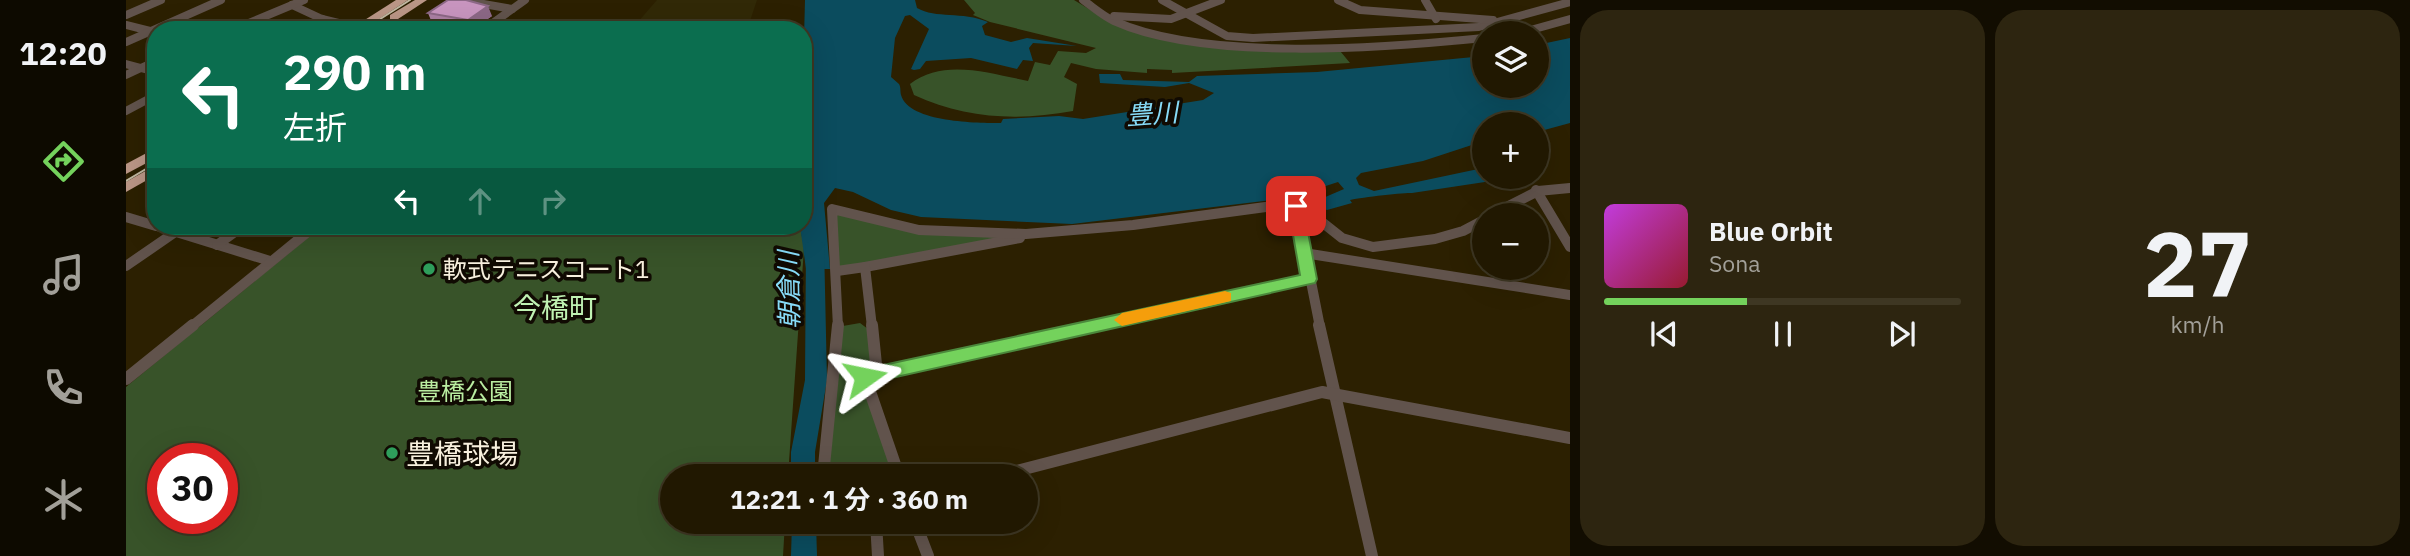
<!DOCTYPE html>
<html lang="ja">
<meta charset="utf-8">
<style>
:root{--surface:#211801;--page:#2d2510;--text:#f1f3f6;--muted:#a2a099;--line:#3e3723;--accent:#74d25c}
body{margin:0;font-family:"IBM Plex Sans","Noto Sans JP",sans-serif;background:var(--page);color:var(--text);height:100vh;display:flex;flex-direction:column;font-size:26px;white-space:nowrap}
*{box-sizing:border-box;margin:0}
p{font-size:23px;color:var(--muted)}
.icon{flex:none;width:38px;height:38px;fill:none;stroke:currentColor;stroke-width:2;stroke-linecap:round;stroke-linejoin:round}
.map{position:relative;flex:1;overflow:hidden}
.drawer{display:flex;flex-direction:column;gap:10px;padding:10px;background:#120d01;width:840px}
.drawer>*{flex:none}
.top-card{position:absolute;left:21px;top:21px;width:665px;height:214px;border-radius:28px;box-shadow:0 7px 28px #0002,0 0 0 2px var(--line);background:#0b6e4f;color:#fff;overflow:hidden}
.fabs{position:absolute;left:1346px;top:21px;display:grid;gap:14px}
.fabs a{display:grid;place-items:center;width:77px;height:77px;border-radius:50%;background:var(--surface);box-shadow:0 7px 28px #0002,0 0 0 2px var(--line);font-size:35px}
.speed{position:absolute;left:21px;top:443px;display:flex;gap:14px;font-size:35px;font-weight:700;text-align:center}
.speed>*{display:grid;place-content:center;width:91px;height:91px;border-radius:50%;background:var(--surface);box-shadow:0 7px 28px #0002,0 0 0 2px var(--line);line-height:1}
.speed .limit{border:10px solid #d22;background:#fff;color:#111}
.pin{position:absolute;display:grid;place-items:center;width:60px;height:60px;color:#fff;margin:-30px;border-radius:14px;box-shadow:0 4px 10px #0006}
.me{position:absolute;width:77px;margin:-38px;rotate:78deg;stroke-linejoin:round;filter:drop-shadow(0 0 5px #0008)}
.turn{display:flex;align-items:center;gap:24px;height:147px;padding:0 21px;font-size:32px}
.turn .icon{width:91px;height:91px;stroke-width:2.5}
.turn b{display:block;font-size:49px;line-height:60px}
.lanes{display:flex;align-items:center;height:66px;padding:0 21px;background:#0003;justify-content:center;gap:35px;direction:ltr}
.lanes .off{opacity:.35}
.drawer .widget{flex:1;display:flex;flex-direction:column;justify-content:center;gap:10px;min-width:0;padding:0 24px;border-radius:28px;background:var(--page)}
.drawer .dial{align-items:center;gap:0}
.dial b{font-size:91px;line-height:1}
.song{display:flex;align-items:center;gap:21px}
.cover{width:84px;height:84px;border-radius:10px;background:linear-gradient(135deg,hsl(290 70% 55%),hsl(350 70% 35%))}
.played{height:7px;border-radius:4px;background:linear-gradient(90deg,var(--accent) 40%,var(--line) 40%)}
.keys{display:flex;justify-content:space-around;direction:ltr}
.drawer .tiles{flex:1;display:grid;gap:10px;grid-template-columns:repeat(2,1fr)}
.trip{position:absolute;left:534px;top:464px;width:378px;height:70px;border-radius:35px;background:var(--surface);box-shadow:0 7px 28px #0002,0 0 0 2px var(--line);font-weight:700;line-height:70px;text-align:center}
main{display:flex;flex:1;min-height:0}
.tabs{display:flex;flex-direction:column;width:126px;justify-content:space-around;align-items:center;background:#0d0a00;color:var(--muted)}
.tabs .icon{width:49px;height:49px}
.tabs .active{color:var(--accent)}
.tabs b{font-size:32px;color:var(--text)}
.map>svg:first-child{display:block}
</style>
<main>
<nav class="tabs">
<b>12:20</b>
<svg class="icon active" aria-label="directions" viewBox="0 0 24 24"><path d="M12 3l9 9-9 9-9-9zM9 14v-3h6M13 9l2 2-2 2"/></svg>
<svg class="icon" aria-label="music" viewBox="0 0 24 24"><path d="M9 18V5l10-2v13"/><circle cx="6" cy="18" r="3"/><circle cx="16" cy="16" r="3"/></svg>
<svg class="icon" aria-label="phone" viewBox="0 0 24 24"><path d="M5 4h4l2 5-3 2q2 4 5 5l2-3 5 2v4C11 20 4 13 5 4z"/></svg>
<svg class="icon" aria-label="climate" viewBox="0 0 24 24"><path d="M12 3v18M4 7l16 10M4 17L20 7"/></svg>
</nav>
<div class="map">
<svg width="1444" height="556" viewBox="0 0 1444 556">
<rect width="100%" height="100%" fill="#2c2001"/>
<!-- green -->
<g fill="#385329" fill-rule="evenodd">
<path d="M 838,0 L 948,0 L 976,17 L 1067,43 L 1210,46 L 1224,63 L 1046,73 L 1046,70 L 1021,69 L 1021,73 L 970,69 L 945,63 L 938,77 L 951,84 L 947,111 C 893,121 839,119 788,95 L 784,84 C 817,58 863,73 902,81 L 909,62 L 924,65 L 932,51 L 960,53 L 970,48 L 864,22 L 847,15 L 849,13 Z"/>
<polygon points="706,209 793,230 900,234 711,271"/>
<path d="M 196,226 L 674,226 L 678,248 L 662,476 L 546,476 L 546,522 L 659,522 L 657,556 L 0,556 L 0,387 ZM 37,458 L 96,458 L 96,518 L 37,518 Z"/>
<polygon points="734,323 746,332 751,374 740,377 771,476 699,476 711,327"/>
</g>
<!-- sand -->
<polygon fill="#312907" points="531,0 631,0 621,30 505,30"/>
<!-- water -->
<path fill="#0b4c5e" d="M 679,0 L 789,0 L 791,8 C 810,19 836,11 862,22 L 856,26 L 859,35 L 885,42 L 901,38 L 951,46 L 907,43 L 903,48 L 907,61 L 897,60 L 891,69 L 845,58 L 800,61 L 794,69 L 788,70 L 785,69 L 803,29 L 784,15 L 779,16 L 769,38 L 765,77 L 773,84 C 775,87 774,91 775,95 C 783,123 853,123 875,123 L 877,119 L 933,116 L 957,119 L 1077,100 L 1088,93 L 1063,83 L 1039,87 L 974,83 L 973,74 L 994,74 L 997,80 L 1063,82 L 1071,76 L 1191,72 L 1358,56 L 1358,86 L 1410,86 L 1411,45 L 1444,38 L 1444,123 L 1411,132 L 1410,124 L 1358,124 L 1358,141 L 1297,161 L 1235,173 L 1230,178 L 1233,185 L 1248,191 L 1357,168 L 1358,177 L 1392,177 L 1286,193 C 1282,192 1229,198 1224,200 L 1226,203 L 1201,210 L 1183,204 L 1218,189 L 1212,182 L 1163,198 L 946,224 L 795,217 L 765,210 L 727,192 L 709,188 L 698,203 L 704,269 L 680,269 L 674,226 L 677,226 L 677,143 L 685,96 L 684,62 L 678,38 Z"/>
<g fill="none" stroke-linecap="round" stroke-linejoin="round">
<!-- river -->
<g fill="#0b4c5e" fill-rule="evenodd">
<polygon points="689,238 698,244 701,380 689,452 689,476 665,476 665,452 679,380 680,244"/>
<polygon points="666,522 690,522 691,556 665,556"/>
</g>
<!-- minor-far2 -->
<g stroke="#61534c" stroke-width="8">
<polyline points="335,0 386,9"/>
<path d="M 957,0 C 967,7 977,16 988,21 C 1079,62 1258,48 1358,38"/>
<polyline points="1036,0 1101,36 1127,38 1353,27 1444,2"/>
<polyline points="1212,0 1234,10 1367,20"/>
<polyline points="1299,0 1310,19"/>
<polyline points="166,5 196,19 241,30"/>
<polyline points="0,15 35,0"/>
<polyline points="988,16 1045,19 1095,0"/>
<polyline points="0,25 24,31"/>
<polyline points="235,28 259,30"/>
<polyline points="106,30 178,0"/>
<polyline points="172,30 196,19"/>
<polyline points="357,30 399,0"/>
<polyline points="1394,33 1444,19"/>
<polyline points="0,42 95,0"/>
<polyline points="0,64 30,72"/>
<polyline points="0,75 30,61"/>
<polyline points="0,111 30,95"/>
</g>
<!-- minor-far1 -->
<g stroke="#61534c" stroke-width="10">
<polyline points="1410,190 1444,247"/>
<polyline points="1170,206 1194,327"/>
<polyline points="1365,215 1412,191 1444,188"/>
<polyline points="0,217 30,226"/>
<polyline points="31,226 144,261"/>
<polyline points="91,245 117,226"/>
<polyline points="1178,253 1444,295"/>
<polyline points="0,266 58,226"/>
<polyline points="739,267 894,238"/>
<polyline points="711,271 739,267 746,327"/>
<polyline points="65,327 189,226"/>
<polyline points="712,327 706,209 793,230 900,234 1007,225 1162,204 1187,215 1216,238 1247,247 1309,239 1337,231 1358,220"/>
<polyline points="967,327 1183,279"/>
</g>
<!-- minor -->
<g stroke="#61534c" stroke-width="12">
<polyline points="746,325 751,374"/>
<polyline points="1193,325 1246,556"/>
<polyline points="0,379 67,325"/>
<polyline points="697,476 712,325"/>
<polyline points="773,476 739,377 975,325"/>
<polyline points="871,476 1196,392 1444,438"/>
<polyline points="750,522 752,556"/>
<polyline points="789,522 802,556"/>
</g>
<!-- highway -->
<g fill="#ba9686" fill-rule="evenodd">
<polygon points="270,0 282,0 236,30 223,30"/>
<polygon points="289,0 301,0 272,19 264,19 264,15"/>
<polygon points="30,148 30,158 0,174 0,164"/>
<polygon points="30,165 30,175 0,192 0,182"/>
</g>
<!-- tram -->
<g stroke="#c0b7a1" stroke-width="2">
<polyline points="237,30 284,0"/>
<polyline points="0,181 30,163"/>
</g>
</g>
<!-- wall -->
<g fill="#ac80a4">
<polygon points="302,13 366,16 346,30 342,30 306,23"/>
<polygon points="354,226 416,226 409,237 357,232"/>
</g>
<!-- shaded-wall -->
<g fill="#8c6886">
<polygon points="362,6 366,16 345,30 342,20"/>
<polygon points="405,226 416,226 409,237"/>
</g>
<!-- building -->
<polygon fill="#c895bf" stroke="#8c6886" stroke-width="2" points="322,0 340,0 362,6 342,20 302,13"/>
<!-- route -->
<polygon fill="#74d25c" stroke="#4b883c" stroke-width="2" points="1170,202 1177,206 1191,279 1189,283 739,384 730,377 739,369 1174,275 1162,206"/>
<!-- slow -->
<polygon fill="#f59e0b" points="1099,291 1105,293 1105,301 996,326 988,320 996,313"/>
<!-- markers -->
<g fill="#2e9e5b" stroke="#100a02" stroke-width="2.5">
<circle cx="303" cy="269" r="7"/>
<circle cx="266" cy="453" r="7"/>
</g>
<g text-anchor="middle" dominant-baseline="central" stroke-width="7" stroke-linejoin="round" paint-order="stroke">
<!-- poi labels -->
<g font-size="24" fill="#f8f0de" stroke="#100a02" text-anchor="start">
<text x="317" y="269">軟式テニスコート1</text>
</g>
<!-- park labels -->
<g font-size="24" fill="#baeda1" stroke="#100a02">
<text x="339" y="391">豊橋公園</text>
</g>
<!-- water labels -->
<g font-size="26" font-style="italic" fill="#87dbf8" stroke="#100a02">
<text transform="translate(1026 113) rotate(-4)">豊川</text>
<text transform="translate(662 290) rotate(-91)">朝倉川</text>
</g>
<!-- quarter labels -->
<g font-size="28" fill="#c0f3b3" stroke="#100a02">
<text x="429" y="307">今橋町</text>
</g>
<!-- near-poi labels -->
<g font-size="28" fill="#f8f0de" stroke="#100a02" text-anchor="start">
<text x="280" y="453">豊橋球場</text>
</g>
</g>
</svg>
<div class="fabs">
<a><svg class="icon" aria-label="layers" viewBox="0 0 24 24"><path d="M12 4l9 5-9 5-9-5zM3 14l9 5 9-5"/></svg></a>
<a>+</a>
<a>−</a>
</div>
<div class="speed"><div class="limit">30</div></div>
<div class="pin" style="left:1170px;top:206px;background:#d93025"><svg class="icon" aria-label="arrive" viewBox="0 0 24 24"><path d="M6 21V4h12l-3 4 3 4H6"/></svg></div>
<svg class="me" style="left:739px;top:377px" viewBox="-20 -20 40 40"><path d="M0-17L14 15 0 8-14 15z" fill="#74d25c" stroke="#fff" stroke-width="4"/></svg>
<div class="trip">12:21 · 1 分 · 360 m</div>
<div class="top-card">
<div class="turn"><svg class="icon" aria-label="left" viewBox="0 0 24 24"><path d="M17 20v-9H6M10 6l-5 5 5 5"/></svg><div><b>290 m</b>左折</div></div>
<div class="lanes"><svg class="icon" aria-label="left" viewBox="0 0 24 24"><path d="M17 20v-9H6M10 6l-5 5 5 5"/></svg><svg class="icon off" aria-label="ahead" viewBox="0 0 24 24"><path d="M12 20V5M6 11l6-6 6 6"/></svg><svg class="icon off" aria-label="right" viewBox="0 0 24 24"><path d="M7 20v-9h11M14 6l5 5-5 5"/></svg></div>
</div>
</div>
<section class="drawer">
<div class="tiles">
<div class="widget">
<div class="song"><i class="cover"></i><div><b>Blue Orbit</b><p>Sona</p></div></div>
<div class="played"></div>
<div class="keys"><svg class="icon" aria-label="previous" viewBox="0 0 24 24"><path d="M18 5L8 12l10 7zM5 5v14"/></svg><svg class="icon" aria-label="pause" viewBox="0 0 24 24"><path d="M8 5v14M16 5v14"/></svg><svg class="icon" aria-label="next" viewBox="0 0 24 24"><path d="M6 5l10 7-10 7zM19 5v14"/></svg></div>
</div>
<div class="widget dial"><b>27</b><p>km/h</p></div>
</div>
</section>
</main>
